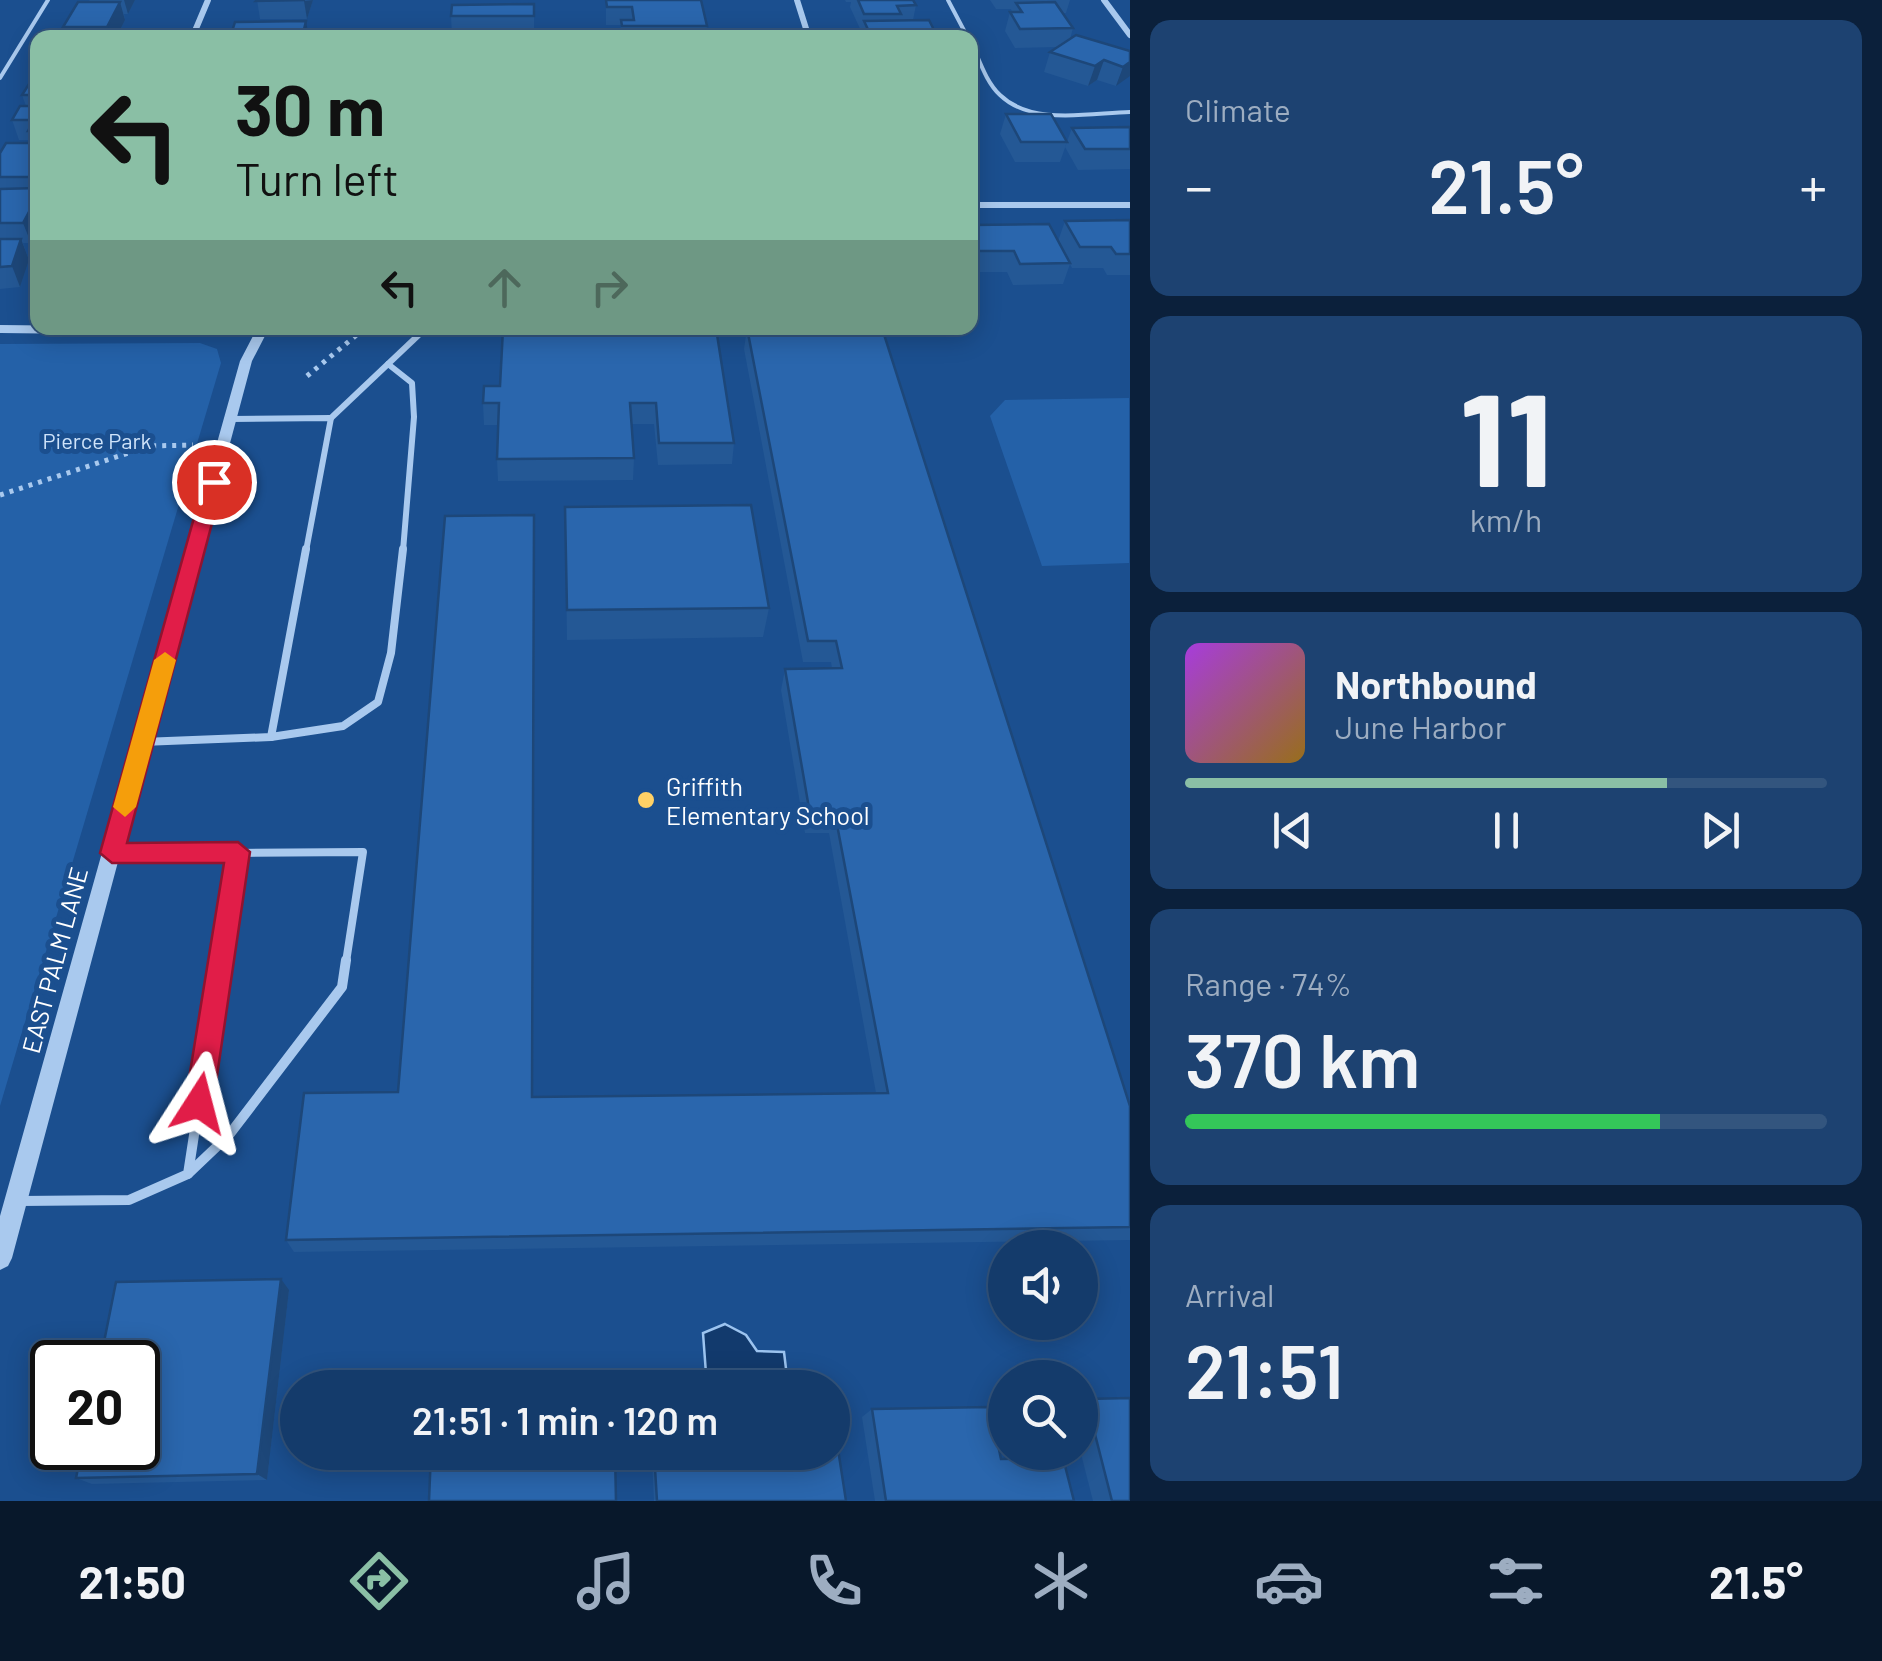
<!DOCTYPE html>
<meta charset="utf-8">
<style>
:root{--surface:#143b6b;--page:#1d4271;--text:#f1f3f6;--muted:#9dadc1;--line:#33557e;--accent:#8abfa5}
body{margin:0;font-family:Barlow,sans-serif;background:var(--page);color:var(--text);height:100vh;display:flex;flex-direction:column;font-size:38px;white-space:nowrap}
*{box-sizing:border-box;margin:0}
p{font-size:32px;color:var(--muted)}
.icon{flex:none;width:55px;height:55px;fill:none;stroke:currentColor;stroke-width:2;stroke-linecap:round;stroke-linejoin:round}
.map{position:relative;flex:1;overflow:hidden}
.side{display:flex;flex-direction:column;gap:20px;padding:20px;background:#0b203b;width:752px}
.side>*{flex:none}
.top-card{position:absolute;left:30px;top:30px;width:948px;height:305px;border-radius:20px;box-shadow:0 5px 25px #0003,0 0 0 2px var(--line);background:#8abfa5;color:#111;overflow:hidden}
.tools{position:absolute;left:988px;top:1230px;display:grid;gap:20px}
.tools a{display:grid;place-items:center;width:110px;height:110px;border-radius:50%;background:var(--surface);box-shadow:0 5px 25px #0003,0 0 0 2px var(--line);font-size:50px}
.speed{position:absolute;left:30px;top:1340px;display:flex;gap:20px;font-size:50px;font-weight:700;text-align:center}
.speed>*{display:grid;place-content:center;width:130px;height:130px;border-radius:50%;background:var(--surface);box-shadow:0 5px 25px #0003,0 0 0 2px var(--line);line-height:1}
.speed .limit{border:5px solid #111;border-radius:15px;background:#fff;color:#111}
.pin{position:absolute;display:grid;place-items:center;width:85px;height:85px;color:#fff;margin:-42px;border:5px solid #fff;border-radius:50%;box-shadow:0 2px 10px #0007}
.me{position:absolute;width:110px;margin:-55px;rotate:9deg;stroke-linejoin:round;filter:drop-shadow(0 0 8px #0008)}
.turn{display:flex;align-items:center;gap:35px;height:210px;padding:0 40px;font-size:45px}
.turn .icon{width:130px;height:130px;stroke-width:2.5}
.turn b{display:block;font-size:70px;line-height:85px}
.lanes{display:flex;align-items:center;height:95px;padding:0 40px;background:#0003;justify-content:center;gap:50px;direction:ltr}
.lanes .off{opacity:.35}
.big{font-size:75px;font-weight:600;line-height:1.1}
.side .widget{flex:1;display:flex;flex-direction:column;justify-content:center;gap:15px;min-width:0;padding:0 35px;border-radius:20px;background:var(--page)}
.side .dial{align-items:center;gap:0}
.dial b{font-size:130px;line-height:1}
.song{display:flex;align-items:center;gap:30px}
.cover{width:120px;height:120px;border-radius:15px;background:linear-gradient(135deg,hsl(280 70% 55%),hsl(40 70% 35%))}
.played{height:10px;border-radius:5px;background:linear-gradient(90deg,var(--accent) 75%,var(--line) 75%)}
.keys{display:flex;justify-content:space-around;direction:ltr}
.heat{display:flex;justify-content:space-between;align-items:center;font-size:55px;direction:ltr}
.charge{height:15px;border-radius:8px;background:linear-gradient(90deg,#34c759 74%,var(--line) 0)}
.trip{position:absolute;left:280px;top:1370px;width:570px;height:100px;border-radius:50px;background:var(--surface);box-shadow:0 5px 25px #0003,0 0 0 2px var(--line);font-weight:600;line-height:100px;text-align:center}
.tabs{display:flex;height:160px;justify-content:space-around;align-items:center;background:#08182b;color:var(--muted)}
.tabs .icon{width:70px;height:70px}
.tabs .current{color:var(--accent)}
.tabs b{font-size:45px;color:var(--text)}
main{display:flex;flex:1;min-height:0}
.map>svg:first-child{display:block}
</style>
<main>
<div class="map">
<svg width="1130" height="1501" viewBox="0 0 1130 1501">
<rect width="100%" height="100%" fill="#1b4f8f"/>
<!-- green -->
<g fill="#2461a8">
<polygon points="200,343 217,349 221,363 0,1106 0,344"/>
<polygon points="1129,398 1129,563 1042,566 990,416 1005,400"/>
</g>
<!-- water -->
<polygon fill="#123a6d" stroke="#9cc4f0" stroke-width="2.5" points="725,1324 746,1335 757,1351 784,1352 787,1377 795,1387 707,1387 703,1333"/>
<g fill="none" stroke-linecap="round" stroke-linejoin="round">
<!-- path -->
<g stroke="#a9c9ee" stroke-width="5" stroke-dasharray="4 6" stroke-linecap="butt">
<polyline points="307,376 365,328"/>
<polyline points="0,495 150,446 193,445"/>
</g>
<!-- service-far3 -->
<g stroke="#a9c9ee" stroke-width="4">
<polyline points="948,0 968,38"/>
<path d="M 970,40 C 979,58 985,81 1000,95 C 1032,126 1090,113 1130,112"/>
<polyline points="0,78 48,0"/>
</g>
<!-- service-far2 -->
<g stroke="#a9c9ee" stroke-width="6">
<polyline points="388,364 412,383 414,417 403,551"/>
<polyline points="331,418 426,328"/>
<polyline points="231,419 331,418 306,551"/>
</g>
<!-- service-far1 -->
<g stroke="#a9c9ee" stroke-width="8">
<polyline points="271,737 343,726 378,702 391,653 403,549"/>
<polyline points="142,742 271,737 306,549"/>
<polyline points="112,853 238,853 221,962"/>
<polyline points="238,853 363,852 346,962"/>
</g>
<!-- service -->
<g stroke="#a9c9ee" stroke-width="10">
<polyline points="188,1174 229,1135 342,987 346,960"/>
<polyline points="20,1201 129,1200 188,1174 221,960"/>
</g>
<!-- minor -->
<g stroke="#a9c9ee" stroke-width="6">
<polyline points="797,0 809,38"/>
<polyline points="1104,0 1130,35"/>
<polyline points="192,38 208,0"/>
</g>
<!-- tertiary -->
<g fill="#a9c9ee" fill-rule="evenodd">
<rect x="970" y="202" width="160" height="6"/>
<polygon points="0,325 273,328 266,334 252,361 12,1258 8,1266 0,1270 0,1216 240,361 253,336 0,333"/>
</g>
</g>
<!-- wall -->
<g fill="#245895">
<polygon points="89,0 135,0 128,14 124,14 125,20 116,38 55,38 65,32 63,27 90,2"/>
<polygon points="257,0 313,0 307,19 260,19"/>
<polygon points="606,0 707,26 706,38 620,38 621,25 606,25"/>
<polygon points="845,0 913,0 916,5 913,20 938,38 861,38 862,33 850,7 851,2 846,2"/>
<polygon points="990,0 1070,0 1066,13 1063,13 1073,28 1070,39 1130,51 1116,86 1097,80 1088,86 1044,72 1050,52 1057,47 1015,48 1005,31 1010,12 1012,12 1011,9 996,9"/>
<polygon points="534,4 534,34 452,35 451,16"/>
<polygon points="38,70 38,230 31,243 23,243 29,260 20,287 0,289 0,153 32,143 31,140 19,140 12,120 26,106 22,95"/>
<polygon points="1006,114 1067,142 1060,162 1015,162 1000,134"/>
<polygon points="1130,127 1130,169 1078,170 1065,147 1072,128"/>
<polygon points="1130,220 1130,275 1107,275 1103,268 1072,268 1070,264 1063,284 1013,285 1007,272 972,272 970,267 970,225 1058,241 1065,221"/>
<polygon points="716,328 734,443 732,464 658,465 654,424 632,424 634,458 633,480 498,481 497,459 498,425 484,425 483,403 500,386"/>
<polygon points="747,328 1130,1106 1130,1240 294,1252 286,1240 398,1092 535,537 533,1097 876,1093 829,833 805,833 781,690 785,669 832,668 831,662 803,662 744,349"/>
<polygon points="565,507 769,608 763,637 567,640"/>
<polygon points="289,1290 267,1480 92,1484 76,1478"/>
<polygon points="1086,1399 1130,1501 1093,1501 1080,1450 1080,1402"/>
<polygon points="872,1409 1001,1459 1074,1501 875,1501 862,1417"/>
<polygon points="654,1452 846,1501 654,1501 652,1459"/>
</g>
<!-- shaded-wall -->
<g fill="#1d4779">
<polygon points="124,0 135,0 128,14"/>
<polygon points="313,0 307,19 304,1"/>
<polygon points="120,2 125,20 116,38 110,38 107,27"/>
<polygon points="306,21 309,38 302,38"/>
<polygon points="1104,60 1097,80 1088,86 1095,66"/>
<polygon points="1130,62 1130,76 1116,86 1123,67"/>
<polygon points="38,195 38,230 31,243 23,223"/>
<polygon points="21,239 29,260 20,287 12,266"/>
<polygon points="281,1279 289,1290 267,1480 257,1474"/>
</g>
<!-- building -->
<g fill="#2a66ad" stroke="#1d4779" stroke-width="2.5">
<polygon points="257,0 305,0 256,1"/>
<polygon points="606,0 701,0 707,26 622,26 621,20 634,20 632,7 607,7"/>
<polygon points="858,0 913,0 916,5 897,6 901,14 864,14"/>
<polygon points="78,2 120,2 107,27 63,27"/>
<polygon points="1055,2 1073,28 1020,29 1010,12 1022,12 1016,3"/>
<polygon points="534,4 534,16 451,16 452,5"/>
<polygon points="929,20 938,38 872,38 864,21"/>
<polygon points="306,21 302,38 230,38 235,22"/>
<polygon points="58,32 105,32 102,38 55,38"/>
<polygon points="1076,35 1130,51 1130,62 1123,67 1104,60 1095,66 1050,52"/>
<polygon points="38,70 38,95 22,95"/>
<polygon points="20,106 38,106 38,131 28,131 34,120 12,120"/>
<polygon points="1006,114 1051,114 1067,142 1021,142"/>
<polygon points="1130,127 1130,149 1085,149 1072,128"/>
<polygon points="6,143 38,143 38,177 0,177 0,153"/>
<polygon points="38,188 38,195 23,223 0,223 0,189"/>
<polygon points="1130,220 1130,254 1116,254 1111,247 1080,247 1065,221"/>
<polygon points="1049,224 1070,263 1020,264 1014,251 978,251 970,232 970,225"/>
<polygon points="0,239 21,239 12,266 0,267"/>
<polygon points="716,328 734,443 659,443 656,403 630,403 634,458 497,459 499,403 483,403 484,386 500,386 503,329"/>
<polygon points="747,328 882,328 1130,1106 1130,1227 286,1240 304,1093 398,1092 445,516 534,515 532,1097 888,1093 835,814 810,814 785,669 842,668 836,641 808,641"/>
<polygon points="751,505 769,608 567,610 565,507"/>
<polygon points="281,1279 257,1474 76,1478 82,1448 138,1448 138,1362 100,1362 116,1282"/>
<polygon points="1130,1398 1130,1501 1112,1501 1086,1399"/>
<polygon points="990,1407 1001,1459 1063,1458 1074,1501 886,1501 872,1409"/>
<polygon points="832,1449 838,1449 846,1501 657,1501 654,1452 832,1452"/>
<polygon points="431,1452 494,1452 494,1456 615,1453 616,1501 429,1501"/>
</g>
<!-- route -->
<polygon fill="#e11d48" stroke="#92132f" stroke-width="2.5" points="214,476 223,482 127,843 238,842 250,852 213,1103 209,1112 199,1116 189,1112 185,1103 224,863 112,863 100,853 204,482"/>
<!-- slow -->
<polygon fill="#f59e0b" points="165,652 176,660 136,807 125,817 113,807 154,660"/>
<!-- markers -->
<circle fill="#ffd166" stroke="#1b4f8f" stroke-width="4" cx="646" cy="800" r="10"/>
<g text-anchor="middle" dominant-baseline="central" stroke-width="10" stroke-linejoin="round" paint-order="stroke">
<!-- far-park labels -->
<g font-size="22" fill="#cfe3fa" stroke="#1b4f8f">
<text x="97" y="440">Pierce Park</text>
</g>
<!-- poi labels -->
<g font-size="25" fill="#fff" stroke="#1b4f8f" text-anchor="start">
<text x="666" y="786">Griffith<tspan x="666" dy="29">Elementary School</tspan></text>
</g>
<!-- street labels -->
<g font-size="25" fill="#fff" stroke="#1b4f8f">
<text transform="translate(54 960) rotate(-75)">EAST PALM LANE</text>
</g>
</g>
</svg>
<div class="tools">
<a><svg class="icon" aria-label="sound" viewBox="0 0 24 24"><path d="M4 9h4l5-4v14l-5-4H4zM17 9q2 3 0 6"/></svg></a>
<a><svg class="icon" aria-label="search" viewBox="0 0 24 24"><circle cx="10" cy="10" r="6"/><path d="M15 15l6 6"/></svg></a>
</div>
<div class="speed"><div class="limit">20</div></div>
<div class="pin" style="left:214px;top:482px;background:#d93025"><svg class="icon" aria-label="arrive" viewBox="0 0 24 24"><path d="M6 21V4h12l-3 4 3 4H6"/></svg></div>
<svg class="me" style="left:199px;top:1103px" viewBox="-20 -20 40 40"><path d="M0-17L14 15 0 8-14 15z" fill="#e11d48" stroke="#fff" stroke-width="4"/></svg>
<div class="trip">21:51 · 1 min · 120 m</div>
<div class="top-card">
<div class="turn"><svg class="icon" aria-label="left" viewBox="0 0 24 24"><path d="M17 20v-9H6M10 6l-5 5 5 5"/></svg><div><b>30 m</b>Turn left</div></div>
<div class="lanes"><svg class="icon" aria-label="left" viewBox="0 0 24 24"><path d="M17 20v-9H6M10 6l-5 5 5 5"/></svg><svg class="icon off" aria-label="ahead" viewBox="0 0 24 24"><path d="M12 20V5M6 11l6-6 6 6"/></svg><svg class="icon off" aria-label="right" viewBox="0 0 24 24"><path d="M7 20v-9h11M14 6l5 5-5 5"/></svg></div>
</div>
</div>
<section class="side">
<div class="widget"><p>Climate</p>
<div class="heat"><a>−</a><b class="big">21.5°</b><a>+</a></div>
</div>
<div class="widget dial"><b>11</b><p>km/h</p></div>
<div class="widget">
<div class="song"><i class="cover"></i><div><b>Northbound</b><p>June Harbor</p></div></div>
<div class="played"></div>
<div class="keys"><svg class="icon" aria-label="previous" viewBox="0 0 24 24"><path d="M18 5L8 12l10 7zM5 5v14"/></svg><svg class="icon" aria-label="pause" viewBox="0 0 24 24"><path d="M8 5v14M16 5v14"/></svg><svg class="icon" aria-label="next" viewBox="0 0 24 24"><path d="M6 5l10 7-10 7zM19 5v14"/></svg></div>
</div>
<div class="widget"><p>Range · 74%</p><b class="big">370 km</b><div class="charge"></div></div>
<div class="widget"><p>Arrival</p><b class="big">21:51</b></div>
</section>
</main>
<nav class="tabs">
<b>21:50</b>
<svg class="icon current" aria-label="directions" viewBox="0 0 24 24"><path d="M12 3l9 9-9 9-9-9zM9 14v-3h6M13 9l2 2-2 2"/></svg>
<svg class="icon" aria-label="music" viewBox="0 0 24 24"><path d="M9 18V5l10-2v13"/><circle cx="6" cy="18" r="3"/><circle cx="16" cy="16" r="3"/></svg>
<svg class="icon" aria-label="phone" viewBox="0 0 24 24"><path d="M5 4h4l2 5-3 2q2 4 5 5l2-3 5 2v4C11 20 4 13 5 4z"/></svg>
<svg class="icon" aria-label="climate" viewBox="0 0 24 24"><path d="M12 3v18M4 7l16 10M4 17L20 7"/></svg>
<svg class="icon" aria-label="car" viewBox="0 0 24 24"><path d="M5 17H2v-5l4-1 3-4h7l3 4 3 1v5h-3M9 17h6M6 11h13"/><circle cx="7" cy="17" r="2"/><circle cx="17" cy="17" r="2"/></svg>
<svg class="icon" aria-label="filters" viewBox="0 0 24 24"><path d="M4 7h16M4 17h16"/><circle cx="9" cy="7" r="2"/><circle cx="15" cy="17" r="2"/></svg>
<b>21.5°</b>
</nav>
